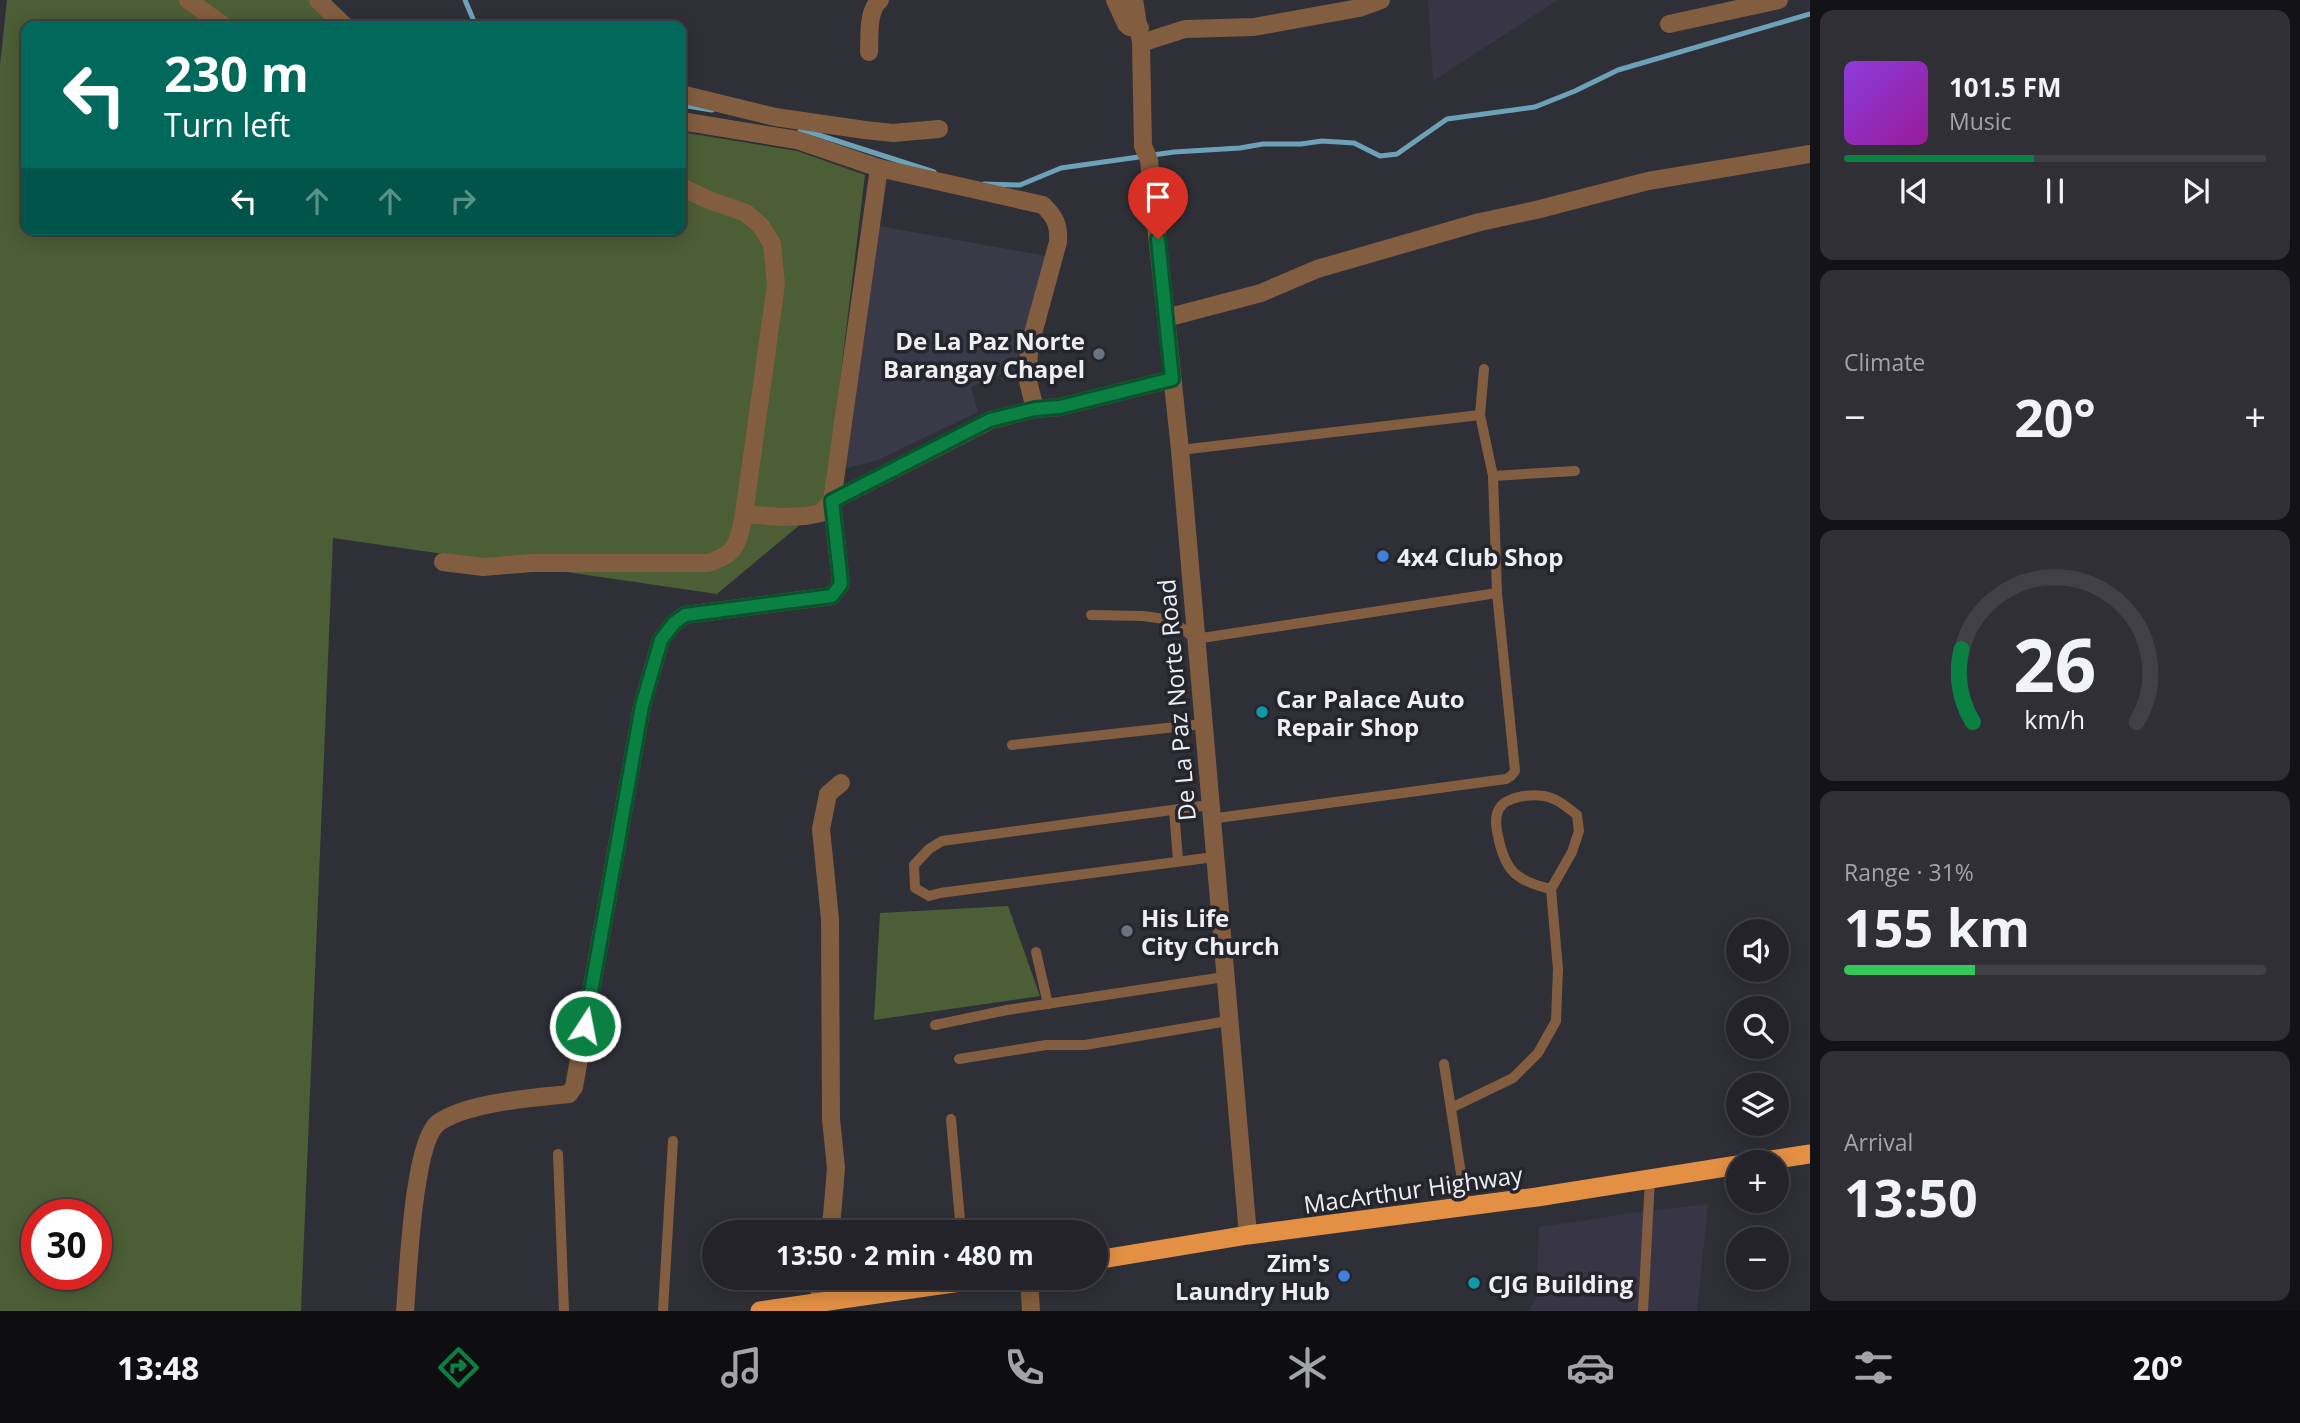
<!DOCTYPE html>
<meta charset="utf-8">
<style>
:root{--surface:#232329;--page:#2f2f35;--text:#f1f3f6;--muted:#a3a4a8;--line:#404046;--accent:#0b8043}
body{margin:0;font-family:"Open Sans",sans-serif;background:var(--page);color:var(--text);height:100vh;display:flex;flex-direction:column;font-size:26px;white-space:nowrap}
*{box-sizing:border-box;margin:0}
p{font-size:23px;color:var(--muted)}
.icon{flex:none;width:38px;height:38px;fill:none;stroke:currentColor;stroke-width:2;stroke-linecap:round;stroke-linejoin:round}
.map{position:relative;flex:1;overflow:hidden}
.side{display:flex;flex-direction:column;gap:10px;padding:10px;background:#131317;width:490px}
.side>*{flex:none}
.hud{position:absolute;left:21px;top:21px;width:665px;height:214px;border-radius:14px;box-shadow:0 4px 18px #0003,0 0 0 2px var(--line);background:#00695c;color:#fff;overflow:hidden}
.tools{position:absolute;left:1726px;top:919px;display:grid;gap:14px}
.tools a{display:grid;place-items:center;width:63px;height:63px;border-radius:50%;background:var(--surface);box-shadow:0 4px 18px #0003,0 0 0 2px var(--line);font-size:35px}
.speed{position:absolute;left:21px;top:1199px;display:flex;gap:14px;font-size:35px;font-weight:700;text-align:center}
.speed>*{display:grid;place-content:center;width:91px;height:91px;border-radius:50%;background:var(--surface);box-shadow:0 4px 18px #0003,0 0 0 2px var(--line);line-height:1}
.speed .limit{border:10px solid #d22;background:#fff;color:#111}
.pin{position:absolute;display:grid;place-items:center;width:60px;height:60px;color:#fff;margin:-72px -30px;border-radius:50% 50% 50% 0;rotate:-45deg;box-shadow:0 0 7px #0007}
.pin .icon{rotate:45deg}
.me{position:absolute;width:77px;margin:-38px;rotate:11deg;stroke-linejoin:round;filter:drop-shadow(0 0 5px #0008)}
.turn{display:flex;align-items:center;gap:24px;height:147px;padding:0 28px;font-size:32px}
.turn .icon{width:91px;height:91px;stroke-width:2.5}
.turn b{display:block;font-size:49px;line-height:60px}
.lanes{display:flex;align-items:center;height:66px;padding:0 28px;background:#0003;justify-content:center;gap:35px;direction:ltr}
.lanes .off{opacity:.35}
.big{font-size:52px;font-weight:700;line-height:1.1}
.side .card{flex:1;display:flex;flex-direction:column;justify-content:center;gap:10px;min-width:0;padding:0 24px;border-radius:14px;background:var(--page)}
.side .dial{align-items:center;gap:0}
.dial svg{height:182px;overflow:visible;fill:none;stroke:var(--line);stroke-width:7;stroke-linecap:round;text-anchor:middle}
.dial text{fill:var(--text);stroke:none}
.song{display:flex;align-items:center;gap:21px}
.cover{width:84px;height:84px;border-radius:10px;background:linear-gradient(135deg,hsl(270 70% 55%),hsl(300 70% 35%))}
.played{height:7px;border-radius:4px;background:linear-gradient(90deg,var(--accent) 45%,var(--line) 45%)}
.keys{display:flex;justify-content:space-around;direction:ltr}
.heat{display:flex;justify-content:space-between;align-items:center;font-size:38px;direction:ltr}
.charge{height:10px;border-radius:5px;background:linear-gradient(90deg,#34c759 31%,var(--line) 0)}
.trip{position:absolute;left:702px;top:1220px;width:406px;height:70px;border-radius:35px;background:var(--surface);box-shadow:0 4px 18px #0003,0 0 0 2px var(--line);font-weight:700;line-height:70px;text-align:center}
.tab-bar{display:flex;height:112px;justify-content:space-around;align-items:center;background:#0e0e10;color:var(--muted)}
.tab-bar .icon{width:49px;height:49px}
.tab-bar .on{color:var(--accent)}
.tab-bar b{font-size:32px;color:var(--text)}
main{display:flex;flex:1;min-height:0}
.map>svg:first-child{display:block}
</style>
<main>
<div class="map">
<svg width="1810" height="1311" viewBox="0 0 1810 1311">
<rect width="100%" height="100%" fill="#2f2f37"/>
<!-- industrial -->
<g fill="#383546">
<polygon points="1428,0 1558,0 1433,81"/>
<polygon points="1708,1204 1697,1311 1528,1311 1536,1299 1539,1227 1639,1212"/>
</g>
<!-- built -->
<polygon fill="#393947" points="874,225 1046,256 1021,366 971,387 978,412 876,461 839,470"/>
<!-- green -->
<g fill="#4b5e35" fill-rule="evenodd">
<path d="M 7,0 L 309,0 L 340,26 L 26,26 L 26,229 L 681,229 L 681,132 L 797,151 L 865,175 L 825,504 L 717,594 L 333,538 L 301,1311 L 0,1311 L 0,65 ZM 37,1214 L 96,1214 L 96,1274 L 37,1274 Z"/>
<polygon points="1008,906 1040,996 874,1020 880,913"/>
</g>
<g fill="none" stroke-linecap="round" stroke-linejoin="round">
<!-- stream -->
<g stroke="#6ca2b8" stroke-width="5">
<polyline points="465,0 476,26"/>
<polyline points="681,105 712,110"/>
<polyline points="800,129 934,172"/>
<polyline points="984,184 1020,185 1061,168 1174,152 1240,148 1263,144 1301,144 1322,141 1354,143 1380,156 1397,154 1447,119 1535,107 1575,91 1618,70 1810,14"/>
</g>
<!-- service -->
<g stroke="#835d3f" stroke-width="10">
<polyline points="1180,450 1480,415"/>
<polyline points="1493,476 1575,471"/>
<polyline points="1091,615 1143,616 1172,620 1195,639 1497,593"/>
<polyline points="1012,745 1203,724"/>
<polyline points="1209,805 942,841 929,849 914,865 915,888 929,896 940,893 1214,857"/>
<polyline points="1174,810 1178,860"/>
<polyline points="1210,819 1506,779 1511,776 1515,771 1497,593 1493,476 1480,415 1484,369"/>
<polyline points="1036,952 1048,1004"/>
<polyline points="935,1025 1007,1010 1224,977"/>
<polyline points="959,1059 1046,1045 1085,1045 1228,1021"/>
<polyline points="1444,1064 1466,1206"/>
<path d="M 1451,1108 L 1513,1078 L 1538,1053 L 1556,1021 L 1558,969 L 1551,889 L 1572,852 L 1579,831 L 1577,815 C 1568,808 1557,798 1544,796 C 1531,794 1506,796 1499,809 C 1495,816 1496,828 1498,836 C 1505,871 1516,881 1551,889"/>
<polyline points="951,1119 961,1232"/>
<polyline points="558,1154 564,1311"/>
<polyline points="663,1311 673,1141"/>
<polyline points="1643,1311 1650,1179"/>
</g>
<!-- minor -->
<g stroke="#835d3f" stroke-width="18">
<polyline points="188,0 224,26"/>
<polyline points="318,0 345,26"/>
<polyline points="1115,0 1126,24 1129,27 1140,28"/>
<polyline points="1134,0 1141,43"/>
<polyline points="1669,24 1779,0"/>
<path d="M 869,52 C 870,36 867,11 880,0"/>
<polyline points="681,94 775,117 865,130 893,133 939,129"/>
<path d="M 681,121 L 797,140 L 879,168 L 1043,205 C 1055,217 1059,224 1058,242 L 1029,348 L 1028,381 L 1035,409"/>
<polyline points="681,187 709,200 746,213 761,226 772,244 776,284 744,514"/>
<polyline points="1166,318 1149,160 1143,146 1141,43 1185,29 1254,27 1359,8 1381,0"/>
<path d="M 443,562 L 483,567 L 532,563 L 708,563 C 738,554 738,542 744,514 L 782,517 L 806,516 L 821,513 L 832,501 L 991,420 L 1035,409 L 1060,407 L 1172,379"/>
<polyline points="829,1232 832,1216 836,1168 831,1119 830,919 821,829 828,794 841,783"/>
<polyline points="1029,1278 1031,1311"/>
<polyline points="819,1302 821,1278"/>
<path d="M 405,1311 C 408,1276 413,1142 438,1123 C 467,1102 533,1098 569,1094 L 574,1087 L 642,706 L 661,640 L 674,623 L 685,615 L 832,596 L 841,584 L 832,501 L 879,168"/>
</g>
<!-- tertiary -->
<polyline stroke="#835d3f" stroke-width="18" points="1248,1235 1180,450 1166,318 1261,293 1317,269 1480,222 1536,210 1648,181 1810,154"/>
<!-- trunk -->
<g stroke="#e39044" stroke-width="19">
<polyline points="1758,1162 1810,1154"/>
<polyline points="1096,1260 1248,1235 1537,1197 1738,1165"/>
<polyline points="760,1311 988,1278"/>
</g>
</g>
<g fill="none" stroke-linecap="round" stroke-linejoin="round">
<!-- route casing -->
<g stroke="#07532c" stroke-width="18">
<polyline id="route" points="585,1026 642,706 661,640 674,623 685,615 832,596 841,584 832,501 990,420 1035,409 1060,407 1172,379 1158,239"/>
</g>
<!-- route -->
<use href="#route" stroke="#0b8043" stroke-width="12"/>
</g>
<!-- markers -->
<g fill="#6b7280" stroke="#25252d" stroke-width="2.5">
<circle cx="1099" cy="354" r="7"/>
<circle cx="1127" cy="931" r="7"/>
</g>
<g fill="#3f7fe0" stroke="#25252d" stroke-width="2.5">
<circle cx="1383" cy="556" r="7"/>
<circle cx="1344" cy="1276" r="7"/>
</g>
<g fill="#0f9aa8" stroke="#25252d" stroke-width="2.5">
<circle cx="1262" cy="712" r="7"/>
<circle cx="1474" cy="1283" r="7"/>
</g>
<g text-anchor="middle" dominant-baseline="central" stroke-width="7" stroke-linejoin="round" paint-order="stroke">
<!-- poi labels -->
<g font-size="24" font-weight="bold" fill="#eeeef3" stroke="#25252d" text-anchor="start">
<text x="1085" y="340" text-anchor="end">De La Paz Norte<tspan x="1085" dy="28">Barangay Chapel</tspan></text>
<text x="1397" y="556">4x4 Club Shop</text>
<text x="1276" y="698">Car Palace Auto<tspan x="1276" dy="28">Repair Shop</tspan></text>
<text x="1141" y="917">His Life<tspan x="1141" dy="28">City Church</tspan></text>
<text x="1330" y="1262" text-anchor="end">Zim's<tspan x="1330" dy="28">Laundry Hub</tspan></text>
<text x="1488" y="1283">CJG Building</text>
</g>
<!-- street labels -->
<g font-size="24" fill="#eeeef3" stroke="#25252d">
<text transform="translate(1176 700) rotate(-95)">De La Paz Norte Road</text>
<text transform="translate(1413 1189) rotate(-8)">MacArthur Highway</text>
</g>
</g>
</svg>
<div class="tools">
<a><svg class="icon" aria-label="sound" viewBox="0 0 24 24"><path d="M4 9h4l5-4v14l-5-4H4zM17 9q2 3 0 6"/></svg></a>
<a><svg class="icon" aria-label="search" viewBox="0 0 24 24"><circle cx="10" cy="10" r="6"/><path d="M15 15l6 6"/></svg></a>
<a><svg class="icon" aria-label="layers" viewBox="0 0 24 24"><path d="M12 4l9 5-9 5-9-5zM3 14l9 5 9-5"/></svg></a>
<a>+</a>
<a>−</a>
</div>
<div class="speed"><div class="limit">30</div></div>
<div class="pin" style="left:1158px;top:239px;background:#d93025"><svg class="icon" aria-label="arrive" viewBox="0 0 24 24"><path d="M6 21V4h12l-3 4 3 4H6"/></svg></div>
<svg class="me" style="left:585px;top:1026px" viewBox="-20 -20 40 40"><circle r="17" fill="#0b8043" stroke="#fff" stroke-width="3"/><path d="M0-11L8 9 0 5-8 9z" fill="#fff"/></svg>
<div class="trip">13:50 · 2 min · 480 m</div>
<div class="hud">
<div class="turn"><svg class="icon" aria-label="left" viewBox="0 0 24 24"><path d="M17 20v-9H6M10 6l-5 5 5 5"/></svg><div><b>230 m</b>Turn left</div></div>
<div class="lanes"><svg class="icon" aria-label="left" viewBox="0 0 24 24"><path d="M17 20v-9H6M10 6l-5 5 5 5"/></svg><svg class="icon off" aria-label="ahead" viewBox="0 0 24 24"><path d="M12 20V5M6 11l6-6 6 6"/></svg><svg class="icon off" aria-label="ahead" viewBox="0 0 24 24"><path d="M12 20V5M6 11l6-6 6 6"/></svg><svg class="icon off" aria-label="right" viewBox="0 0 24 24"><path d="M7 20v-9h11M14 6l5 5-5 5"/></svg></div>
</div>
</div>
<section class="side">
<div class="card">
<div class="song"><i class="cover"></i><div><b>101.5 FM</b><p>Music</p></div></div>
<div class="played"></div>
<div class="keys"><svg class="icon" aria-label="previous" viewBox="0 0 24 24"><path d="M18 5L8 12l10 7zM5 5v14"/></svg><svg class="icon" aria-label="pause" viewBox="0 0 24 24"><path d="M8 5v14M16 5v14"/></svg><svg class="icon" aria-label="next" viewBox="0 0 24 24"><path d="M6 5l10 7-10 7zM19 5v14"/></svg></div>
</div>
<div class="card"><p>Climate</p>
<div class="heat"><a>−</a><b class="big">20°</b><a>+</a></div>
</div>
<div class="card dial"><svg viewBox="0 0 100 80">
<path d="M14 69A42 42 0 1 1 86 69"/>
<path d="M14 69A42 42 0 0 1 9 37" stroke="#0b8043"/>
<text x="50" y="56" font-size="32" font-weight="700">26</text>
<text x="50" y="72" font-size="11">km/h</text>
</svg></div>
<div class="card"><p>Range · 31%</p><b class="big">155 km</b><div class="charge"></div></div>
<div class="card"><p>Arrival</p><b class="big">13:50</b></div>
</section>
</main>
<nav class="tab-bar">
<b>13:48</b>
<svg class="icon on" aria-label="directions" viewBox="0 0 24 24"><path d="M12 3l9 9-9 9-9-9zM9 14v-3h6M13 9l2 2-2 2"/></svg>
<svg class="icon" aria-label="music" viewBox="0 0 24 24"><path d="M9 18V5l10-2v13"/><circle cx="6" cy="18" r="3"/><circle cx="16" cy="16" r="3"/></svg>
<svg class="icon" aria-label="phone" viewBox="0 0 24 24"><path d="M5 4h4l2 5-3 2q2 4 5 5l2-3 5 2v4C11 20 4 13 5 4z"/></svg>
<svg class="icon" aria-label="climate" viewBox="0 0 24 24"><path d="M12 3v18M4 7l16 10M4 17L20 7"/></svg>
<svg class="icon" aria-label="car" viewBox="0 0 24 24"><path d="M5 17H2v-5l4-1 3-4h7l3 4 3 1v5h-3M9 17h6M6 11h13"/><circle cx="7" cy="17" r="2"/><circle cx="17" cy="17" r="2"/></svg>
<svg class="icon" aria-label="filters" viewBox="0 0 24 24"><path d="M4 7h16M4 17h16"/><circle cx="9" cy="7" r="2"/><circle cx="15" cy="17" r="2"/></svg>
<b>20°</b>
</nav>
